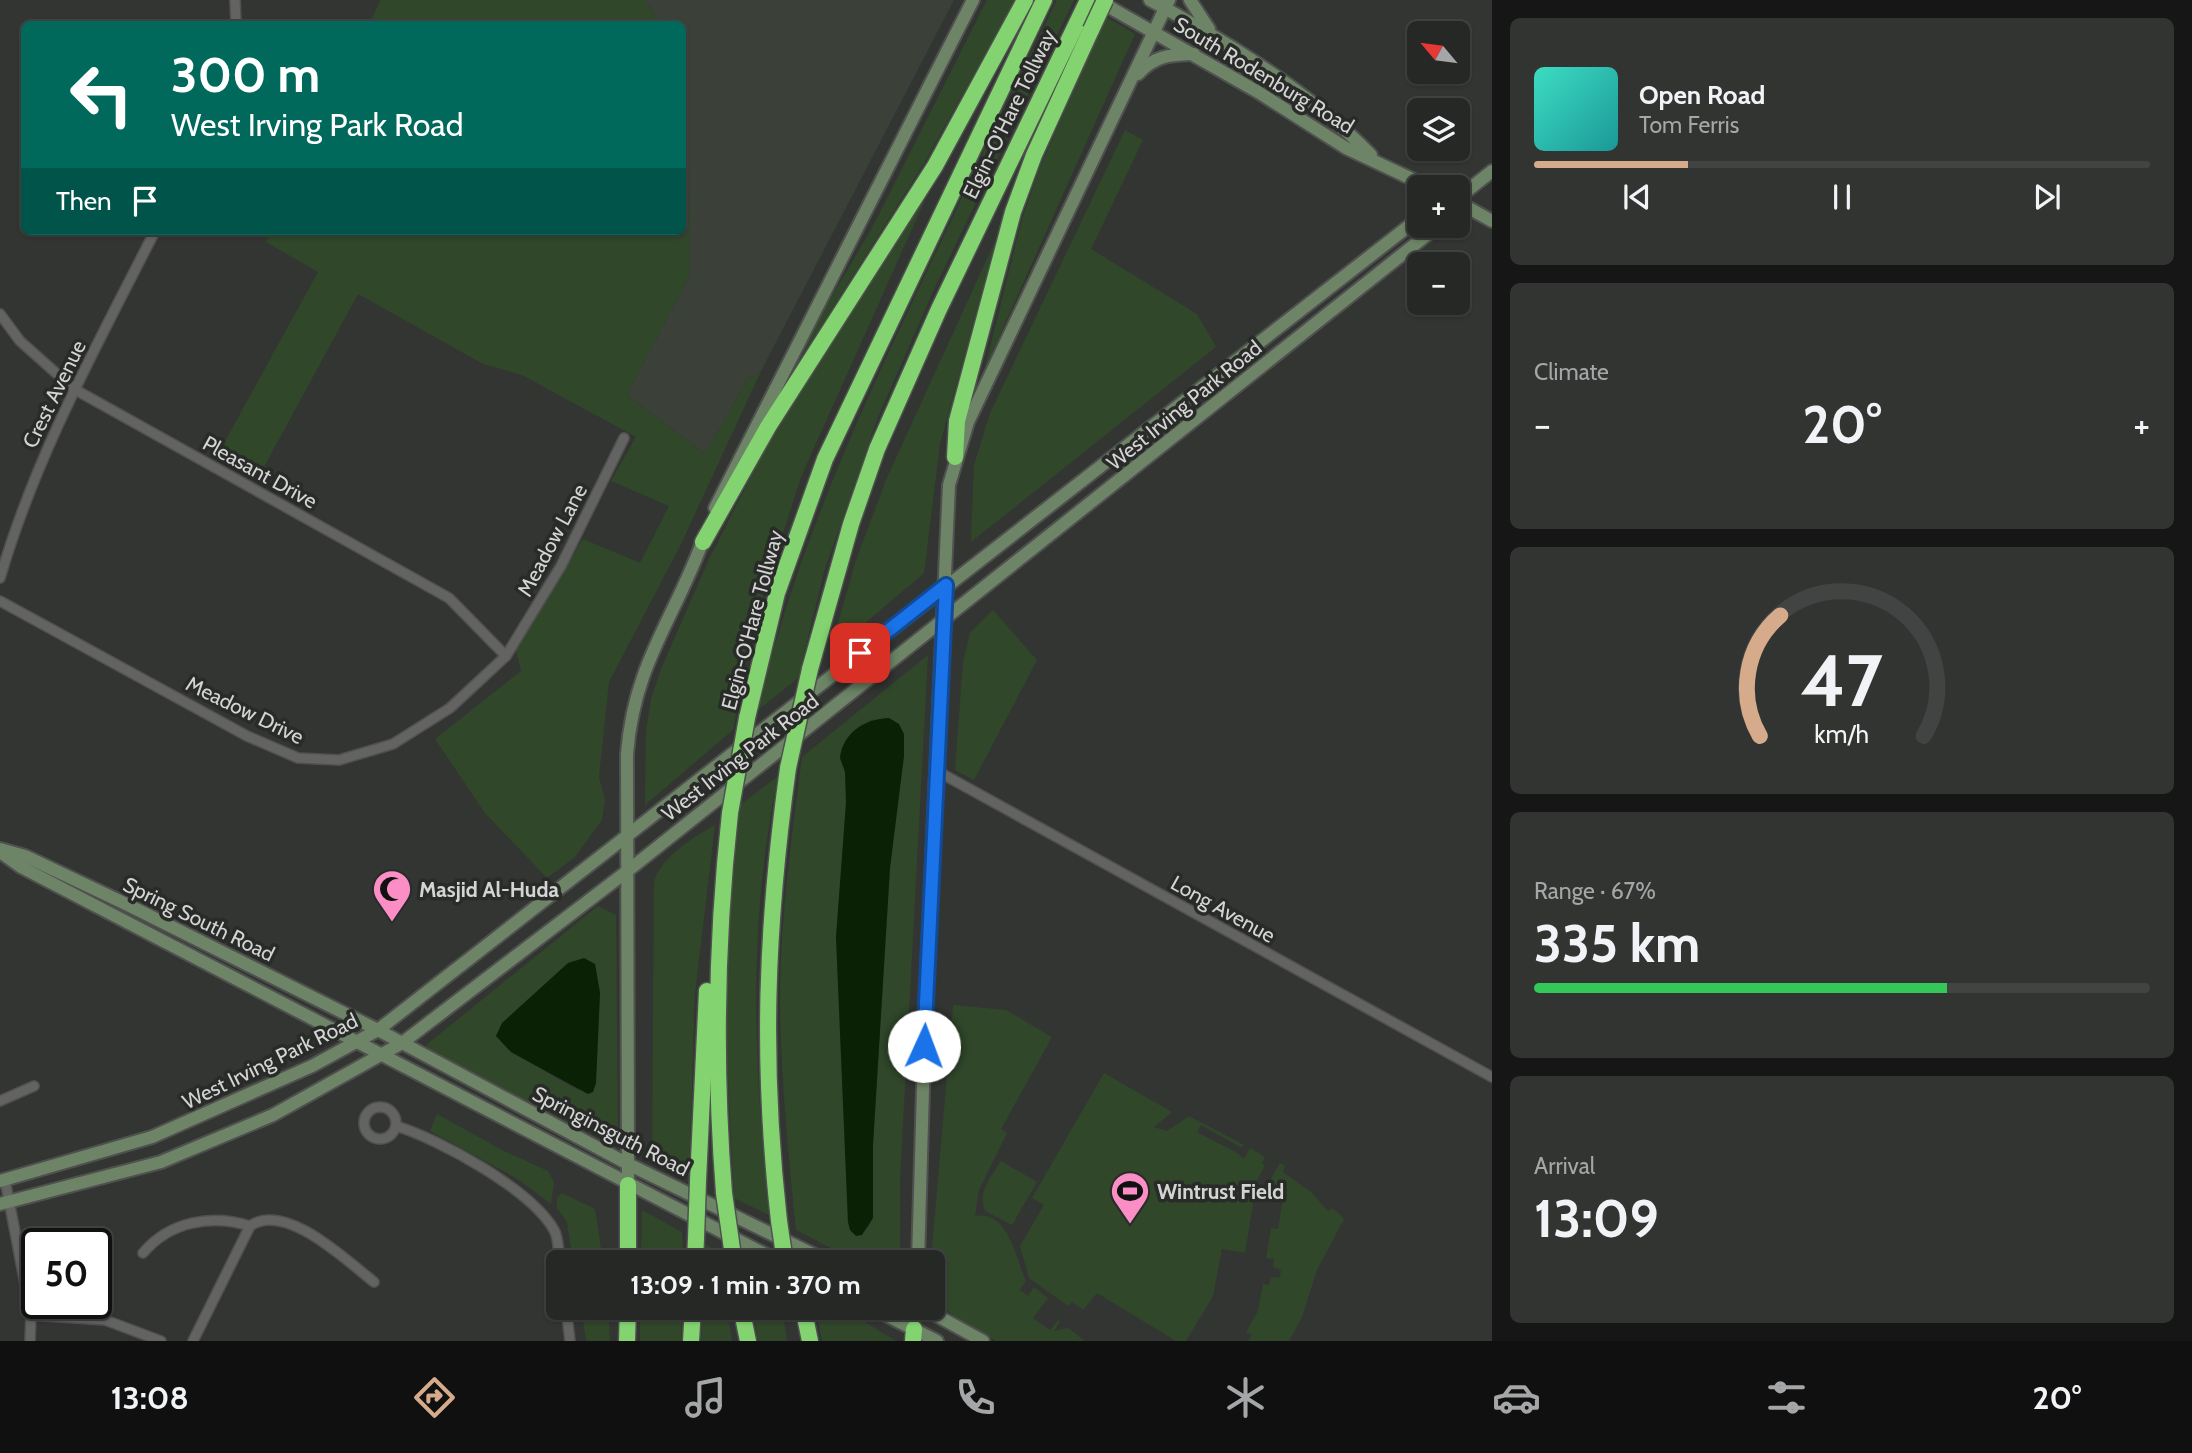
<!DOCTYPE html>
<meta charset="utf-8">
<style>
:root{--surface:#262826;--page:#323432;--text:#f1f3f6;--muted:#a4a6a7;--line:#424443;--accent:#d6ab8b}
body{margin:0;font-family:Cabin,sans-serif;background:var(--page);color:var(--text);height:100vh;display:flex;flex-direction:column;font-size:26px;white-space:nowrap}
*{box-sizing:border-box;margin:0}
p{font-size:23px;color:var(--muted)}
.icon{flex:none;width:38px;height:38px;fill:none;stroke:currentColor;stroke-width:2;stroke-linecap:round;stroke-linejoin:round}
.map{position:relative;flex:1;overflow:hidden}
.panel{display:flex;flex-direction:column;gap:18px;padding:18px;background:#151615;width:700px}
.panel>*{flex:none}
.guide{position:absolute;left:21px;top:21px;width:665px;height:214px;border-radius:10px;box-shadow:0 2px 5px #0004,0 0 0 2px var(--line);background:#00695c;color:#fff;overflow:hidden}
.needle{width:46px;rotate:299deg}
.controls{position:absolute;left:1407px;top:21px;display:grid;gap:14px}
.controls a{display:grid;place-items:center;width:63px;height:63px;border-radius:10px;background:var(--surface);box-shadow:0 2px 5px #0004,0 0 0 2px var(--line);font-size:35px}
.speed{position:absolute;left:21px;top:1228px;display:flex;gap:14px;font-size:35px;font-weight:700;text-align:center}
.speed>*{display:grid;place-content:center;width:91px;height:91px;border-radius:50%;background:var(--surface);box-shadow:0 2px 5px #0004,0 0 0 2px var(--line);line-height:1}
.speed .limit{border:4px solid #111;border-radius:10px;background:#fff;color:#111}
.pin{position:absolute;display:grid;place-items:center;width:60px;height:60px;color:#fff;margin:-30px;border-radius:14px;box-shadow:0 4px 10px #0006}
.me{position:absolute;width:77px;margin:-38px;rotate:2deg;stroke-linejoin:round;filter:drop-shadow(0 0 5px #0008)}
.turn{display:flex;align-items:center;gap:24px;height:147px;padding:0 35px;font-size:32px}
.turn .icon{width:91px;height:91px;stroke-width:2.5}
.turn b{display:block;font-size:49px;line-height:60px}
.then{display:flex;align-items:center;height:66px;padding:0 35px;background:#0003;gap:14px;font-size:26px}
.big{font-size:52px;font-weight:700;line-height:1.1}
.panel .card{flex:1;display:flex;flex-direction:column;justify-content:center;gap:10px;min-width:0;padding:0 24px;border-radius:10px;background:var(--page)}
.panel .dial{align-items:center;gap:0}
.dial svg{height:182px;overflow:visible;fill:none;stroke:var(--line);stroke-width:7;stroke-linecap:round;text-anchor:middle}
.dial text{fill:var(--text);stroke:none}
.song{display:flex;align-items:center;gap:21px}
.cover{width:84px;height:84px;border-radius:10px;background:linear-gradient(135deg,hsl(170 70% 55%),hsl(180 70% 35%))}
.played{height:7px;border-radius:4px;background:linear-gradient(90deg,var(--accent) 25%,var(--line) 25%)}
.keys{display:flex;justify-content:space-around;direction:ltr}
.heat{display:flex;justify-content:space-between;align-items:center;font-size:38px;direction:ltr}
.charge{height:10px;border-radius:5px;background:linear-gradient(90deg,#34c759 67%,var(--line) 0)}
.trip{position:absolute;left:546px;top:1250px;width:399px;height:70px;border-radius:10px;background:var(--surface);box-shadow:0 2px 5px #0004,0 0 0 2px var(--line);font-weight:700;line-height:70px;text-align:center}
.tabs{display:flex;height:112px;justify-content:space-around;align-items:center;background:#0f100f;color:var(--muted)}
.tabs .icon{width:49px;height:49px}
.tabs .selected{color:var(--accent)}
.tabs b{font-size:32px;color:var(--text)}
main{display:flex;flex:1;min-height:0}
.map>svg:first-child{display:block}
</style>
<main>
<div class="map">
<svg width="1492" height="1341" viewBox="0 0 1492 1341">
<rect width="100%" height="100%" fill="#333533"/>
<!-- built -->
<polygon fill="#3b4039" points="645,0 954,0 761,371 747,380 705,454 627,395 690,275 682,24 661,24"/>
<!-- green -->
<g fill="#30472a" fill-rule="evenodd">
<polygon points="381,0 645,0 661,24 369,24"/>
<polygon points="987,0 1015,0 923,165 786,381 783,380 873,226"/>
<path d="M 1057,0 L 1074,0 L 936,285 L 878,417 L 824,572 L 798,678 L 757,711 C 797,548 859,413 931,263 C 973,175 1014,87 1057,0 Z"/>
<polygon points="1106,17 1135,34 985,368 1022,219 1040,167"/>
<polygon points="683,73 687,118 690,275 627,395 705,454 747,380 761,371 682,542 609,682 599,777 605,799 602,820 574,858 547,878 485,813 435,739 521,671 516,650 583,539 640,563 669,506 611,481 636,437 522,375 483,364 358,294 259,476 218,454 318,272 266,242 271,231 682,231"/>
<polygon points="1125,130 1143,140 1091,249 1197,314 1216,347 971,542 974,465 990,413"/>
<polygon points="930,189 801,477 755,621 733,730 645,805 646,732 651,699 661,669 710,557 777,426"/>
<polygon points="996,239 940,444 924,573 829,654 856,560 886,480"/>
<polygon points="993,610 1037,660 974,780 955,770 963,662 970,633"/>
<path d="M 928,655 L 900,1180 L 900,1262 L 858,1262 L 796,1230 C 788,1150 780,1071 780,990 C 781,912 792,835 802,757 ZM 872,719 L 904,735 L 890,868 L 873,1145 L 873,1217 L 868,1228 L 848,1222 L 836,937 L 846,803 L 847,739 Z"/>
<path d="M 778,776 C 747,926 754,1064 769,1215 L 734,1198 L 725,1018 L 728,938 L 740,805 Z"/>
<path d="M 715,825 L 695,993 L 689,1176 L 652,1157 L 654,883 C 659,858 694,837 715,825 Z"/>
<path d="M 598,906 L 616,915 L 618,1127 L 612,1137 L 602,1139 L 430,1051 L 426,1045 ZM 595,964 L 600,993 L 596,1073 L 578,1090 L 511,1052 L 496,1036 Z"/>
<path d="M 953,1005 L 1006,1010 L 1052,1037 L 1001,1129 L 1007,1133 L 979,1190 L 975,1216 C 1009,1210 1015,1258 1026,1281 L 1020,1290 L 1028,1296 L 1034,1287 L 1048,1298 L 1033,1318 L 1050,1330 L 1058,1320 L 1060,1322 L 1054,1331 L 1068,1328 L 1085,1341 L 996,1341 L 959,1320 L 933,1299 L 932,1248 Z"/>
<polygon points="1104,1073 1172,1112 1154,1127 1167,1131 1189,1116 1244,1145 1242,1148 1201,1125 1197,1132 1239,1154 1241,1157 1244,1159 1250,1148 1265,1157 1262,1163 1265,1166 1257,1180 1245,1253 1222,1249 1213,1296 1186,1341 1176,1341 1097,1293 1083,1310 1072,1302 1068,1306 1029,1278 1020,1246 1044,1205 1032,1198"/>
<polygon points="437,1114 504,1151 548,1171 554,1183 551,1204 516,1178 430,1131"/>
<path d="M 1001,1161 L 1037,1182 L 1012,1225 L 985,1211 C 977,1193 991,1176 1001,1161 Z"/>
<polygon points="1280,1163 1285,1166 1283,1172 1311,1192 1328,1211 1333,1208 1344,1219 1317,1270 1302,1317 1289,1341 1248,1341 1252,1335 1246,1332 1258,1311 1263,1284 1269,1285 1271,1278 1280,1277 1281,1270 1273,1267 1274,1259 1266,1258 1271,1228 1278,1229 1283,1197 1269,1182"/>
<polygon points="562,1193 595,1209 603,1262 573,1262 567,1222 557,1208 557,1198"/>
<polygon points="642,1210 682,1232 684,1262 641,1262"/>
<polygon points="705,1244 719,1252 721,1262 704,1262"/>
<polygon points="581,1307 608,1307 610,1341 586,1341"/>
<polygon points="640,1307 682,1307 681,1341 640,1341"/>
<polygon points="703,1307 727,1307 732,1341 701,1341"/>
<polygon points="752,1307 782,1307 787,1341 758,1341"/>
<polygon points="815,1307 840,1307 896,1341 822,1341"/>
</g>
<!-- water -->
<g fill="#0a2105">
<path d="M 889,718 L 899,724 L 904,734 L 904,756 L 890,868 L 873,1145 L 873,1218 L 862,1235 L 856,1236 L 850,1230 L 848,1222 L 836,937 L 846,803 L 845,772 L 840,758 C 843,732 865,719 889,718 Z"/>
<polygon points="584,958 595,964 600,993 596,1083 593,1092 588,1094 511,1052 496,1036 502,1023 568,963"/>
</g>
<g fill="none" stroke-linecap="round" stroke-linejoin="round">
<!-- street casing -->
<g stroke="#4f504f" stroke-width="12">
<g id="street">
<polyline points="235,0 236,24"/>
<polyline points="0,314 20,341 74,389 449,598 506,656"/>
<path d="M 0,578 C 36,455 97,345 155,231"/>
<polyline points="0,601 247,736 298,758 339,760 393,744 450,708 506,656 561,566 624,438"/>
<polyline points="937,771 1492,1077"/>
<polyline points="0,1101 34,1086"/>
<circle cx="380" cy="1123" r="16"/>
<path d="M 396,1126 C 439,1139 532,1190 554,1230 C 559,1238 558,1252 560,1262"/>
<polyline points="5,1180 31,1315 30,1341"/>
<path d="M 143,1253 C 170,1221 212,1214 250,1226"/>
<polyline points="566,1307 570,1341"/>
<polyline points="31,1315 105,1320 161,1341"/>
<path d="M 193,1341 L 250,1226 C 285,1201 346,1260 374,1282"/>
</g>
</g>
<!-- secondary casing -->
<g stroke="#4f504f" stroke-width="16">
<g id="secondary">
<polyline points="1097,0 1258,92 1346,148 1429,187"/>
<path d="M 1150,0 C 1227,42 1310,92 1371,155"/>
<polyline points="1190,0 1209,29"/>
<path d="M 1138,74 C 1155,55 1170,55 1194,54"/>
<polyline points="1458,198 1492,171"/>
<polyline points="1458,202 1492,221"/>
<polyline points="715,508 973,0"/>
<polyline points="0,849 25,856 128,905 378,1030 628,1164 829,1262"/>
<polyline points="3,854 21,867 780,1262"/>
<polyline points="0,1181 152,1137 312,1066 378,1030 1419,218"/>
<path d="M 628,1185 L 627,754 C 634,662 676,617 705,535"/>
<polyline points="0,1204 161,1162 273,1115 402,1043 630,869 1438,226"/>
<polyline points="918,1262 925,1019 949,485 968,422 1169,0"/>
<polyline points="870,1307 937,1341"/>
<polyline points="921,1307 983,1341"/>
</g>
</g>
<!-- highway casing -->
<g stroke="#4f504f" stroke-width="19">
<g id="highway">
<polyline points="955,457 957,421 1013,212 1034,155 1091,30"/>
<polyline points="703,542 768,427 935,166 1025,0"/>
<polyline points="810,669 851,524 877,449 939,309 1088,0"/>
<polyline points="747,718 777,593 825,459 1044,0"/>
<polyline points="698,1181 707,991"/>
<polyline points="628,1185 628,1262"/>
<path d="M 724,1193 C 714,1065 716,940 730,813"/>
<path d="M 779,1221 C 761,1061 766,926 788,768"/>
<polyline points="695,1262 696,1238"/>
<polyline points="741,1307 748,1341"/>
<polyline points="803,1307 810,1341"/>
<polyline points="627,1341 628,1307"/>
<polyline points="691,1341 693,1307"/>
<polyline points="913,1341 914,1329"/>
</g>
</g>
<!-- street -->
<use href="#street" stroke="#636462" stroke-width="9"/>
<!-- secondary -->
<use href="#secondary" stroke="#6d8566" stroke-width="12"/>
<!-- highway -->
<use href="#highway" stroke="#83d370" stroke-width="16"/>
<!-- highway-bridge casing -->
<g stroke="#4f504f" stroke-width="19" stroke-linecap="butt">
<g id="highway-bridge">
<polyline points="1091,30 1105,0"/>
<polyline points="788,768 810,669"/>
<polyline points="730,813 747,718"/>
<polyline points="724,1193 733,1256"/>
<polyline points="779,1221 785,1262"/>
<polyline points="696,1238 698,1181"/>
</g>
</g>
<!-- highway-bridge -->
<use href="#highway-bridge" stroke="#83d370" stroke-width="16"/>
</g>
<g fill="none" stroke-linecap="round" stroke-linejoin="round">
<!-- route casing -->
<g stroke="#114b97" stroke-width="18">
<polyline id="route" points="860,653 946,585 924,1046"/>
</g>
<!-- route -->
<use href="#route" stroke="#1a73e8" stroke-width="12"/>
</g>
<!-- icons -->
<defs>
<g id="mosque-pin" transform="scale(2.0125)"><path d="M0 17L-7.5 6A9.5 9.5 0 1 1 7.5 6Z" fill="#fb8fc5" stroke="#292b29"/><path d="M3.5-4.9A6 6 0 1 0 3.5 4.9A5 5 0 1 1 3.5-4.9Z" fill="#111"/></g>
<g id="stadium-pin" transform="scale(2.0125)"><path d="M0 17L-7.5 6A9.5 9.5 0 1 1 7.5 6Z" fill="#fb8fc5" stroke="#292b29"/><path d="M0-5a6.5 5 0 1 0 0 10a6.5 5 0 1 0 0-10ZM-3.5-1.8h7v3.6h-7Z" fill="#111"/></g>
</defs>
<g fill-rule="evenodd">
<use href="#mosque-pin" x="392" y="889"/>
<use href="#stadium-pin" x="1130" y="1191"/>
</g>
<g text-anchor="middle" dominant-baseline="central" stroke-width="7" stroke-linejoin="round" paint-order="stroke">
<!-- street labels -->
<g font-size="21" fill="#d3d4d3" stroke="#292b29">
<text transform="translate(1264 75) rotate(31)">South Rodenburg Road</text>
<text transform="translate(1009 114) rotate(-64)">Elgin-O'Hare Tollway</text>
<text transform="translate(54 394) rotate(-64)">Crest Avenue</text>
<text transform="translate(1184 405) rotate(-39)">West Irving Park Road</text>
<text transform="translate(260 472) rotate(29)">Pleasant Drive</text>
<text transform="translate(552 540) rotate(-62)">Meadow Lane</text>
<text transform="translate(752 620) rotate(-75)">Elgin-O'Hare Tollway</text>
<text transform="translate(245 710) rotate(26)">Meadow Drive</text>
<text transform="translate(740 757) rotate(-38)">West Irving Park Road</text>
<text transform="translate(1223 909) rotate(29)">Long Avenue</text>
<text transform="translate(199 919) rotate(26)">Spring South Road</text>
<text transform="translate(270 1061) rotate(-26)">West Irving Park Road</text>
<text transform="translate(611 1131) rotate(27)">Springinsguth Road</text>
</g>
<!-- poi labels -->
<g font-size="21" font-weight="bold" fill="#d3d4d3" stroke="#292b29" text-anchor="start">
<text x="419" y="889">Masjid Al-Huda</text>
<text x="1157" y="1191">Wintrust Field</text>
</g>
</g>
</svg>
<div class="controls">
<a><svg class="needle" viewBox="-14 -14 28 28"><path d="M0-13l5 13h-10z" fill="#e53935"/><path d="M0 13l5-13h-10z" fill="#a4a6a7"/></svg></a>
<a><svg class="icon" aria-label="layers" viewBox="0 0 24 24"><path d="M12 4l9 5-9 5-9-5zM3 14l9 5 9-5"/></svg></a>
<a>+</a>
<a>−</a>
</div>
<div class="speed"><div class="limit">50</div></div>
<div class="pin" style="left:860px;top:653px;background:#d93025"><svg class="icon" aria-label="arrive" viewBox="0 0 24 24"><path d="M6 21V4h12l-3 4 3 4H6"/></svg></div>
<svg class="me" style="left:924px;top:1046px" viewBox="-20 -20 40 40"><circle r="19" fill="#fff"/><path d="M0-13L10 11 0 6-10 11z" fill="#1a73e8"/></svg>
<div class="trip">13:09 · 1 min · 370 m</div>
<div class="guide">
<div class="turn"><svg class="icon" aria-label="left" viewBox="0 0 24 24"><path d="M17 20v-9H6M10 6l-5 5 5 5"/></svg><div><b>300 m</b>West Irving Park Road</div></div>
<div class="then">Then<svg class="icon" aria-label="arrive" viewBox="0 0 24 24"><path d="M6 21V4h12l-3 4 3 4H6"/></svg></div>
</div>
</div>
<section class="panel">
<div class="card">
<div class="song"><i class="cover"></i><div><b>Open Road</b><p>Tom Ferris</p></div></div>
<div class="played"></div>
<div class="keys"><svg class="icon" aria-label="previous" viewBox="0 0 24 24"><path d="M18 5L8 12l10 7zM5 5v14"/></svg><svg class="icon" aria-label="pause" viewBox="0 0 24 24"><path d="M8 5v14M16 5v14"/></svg><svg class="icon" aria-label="next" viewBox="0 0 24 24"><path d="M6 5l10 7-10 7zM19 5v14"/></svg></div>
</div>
<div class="card"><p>Climate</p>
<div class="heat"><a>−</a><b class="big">20°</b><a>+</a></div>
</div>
<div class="card dial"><svg viewBox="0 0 100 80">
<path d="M14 69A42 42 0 1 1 86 69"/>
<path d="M14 69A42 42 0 0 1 23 16" stroke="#d6ab8b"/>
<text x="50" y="56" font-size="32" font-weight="700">47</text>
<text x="50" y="72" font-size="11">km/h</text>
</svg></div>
<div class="card"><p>Range · 67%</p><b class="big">335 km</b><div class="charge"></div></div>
<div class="card"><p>Arrival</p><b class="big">13:09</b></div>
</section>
</main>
<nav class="tabs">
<b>13:08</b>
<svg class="icon selected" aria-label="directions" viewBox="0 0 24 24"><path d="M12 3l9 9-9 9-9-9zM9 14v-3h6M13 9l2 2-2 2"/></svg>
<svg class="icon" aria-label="music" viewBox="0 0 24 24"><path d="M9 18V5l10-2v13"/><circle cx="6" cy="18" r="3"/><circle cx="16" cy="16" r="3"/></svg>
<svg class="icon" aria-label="phone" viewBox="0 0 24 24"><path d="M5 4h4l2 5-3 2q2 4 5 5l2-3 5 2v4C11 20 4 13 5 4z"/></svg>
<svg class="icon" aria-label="climate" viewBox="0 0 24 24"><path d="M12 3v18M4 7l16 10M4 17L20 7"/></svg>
<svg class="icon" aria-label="car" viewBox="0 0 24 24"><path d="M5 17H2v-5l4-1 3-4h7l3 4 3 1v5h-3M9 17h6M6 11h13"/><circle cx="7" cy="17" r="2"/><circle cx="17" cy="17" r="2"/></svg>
<svg class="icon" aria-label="filters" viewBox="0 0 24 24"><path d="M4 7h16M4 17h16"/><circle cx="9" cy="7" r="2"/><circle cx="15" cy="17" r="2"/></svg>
<b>20°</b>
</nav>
